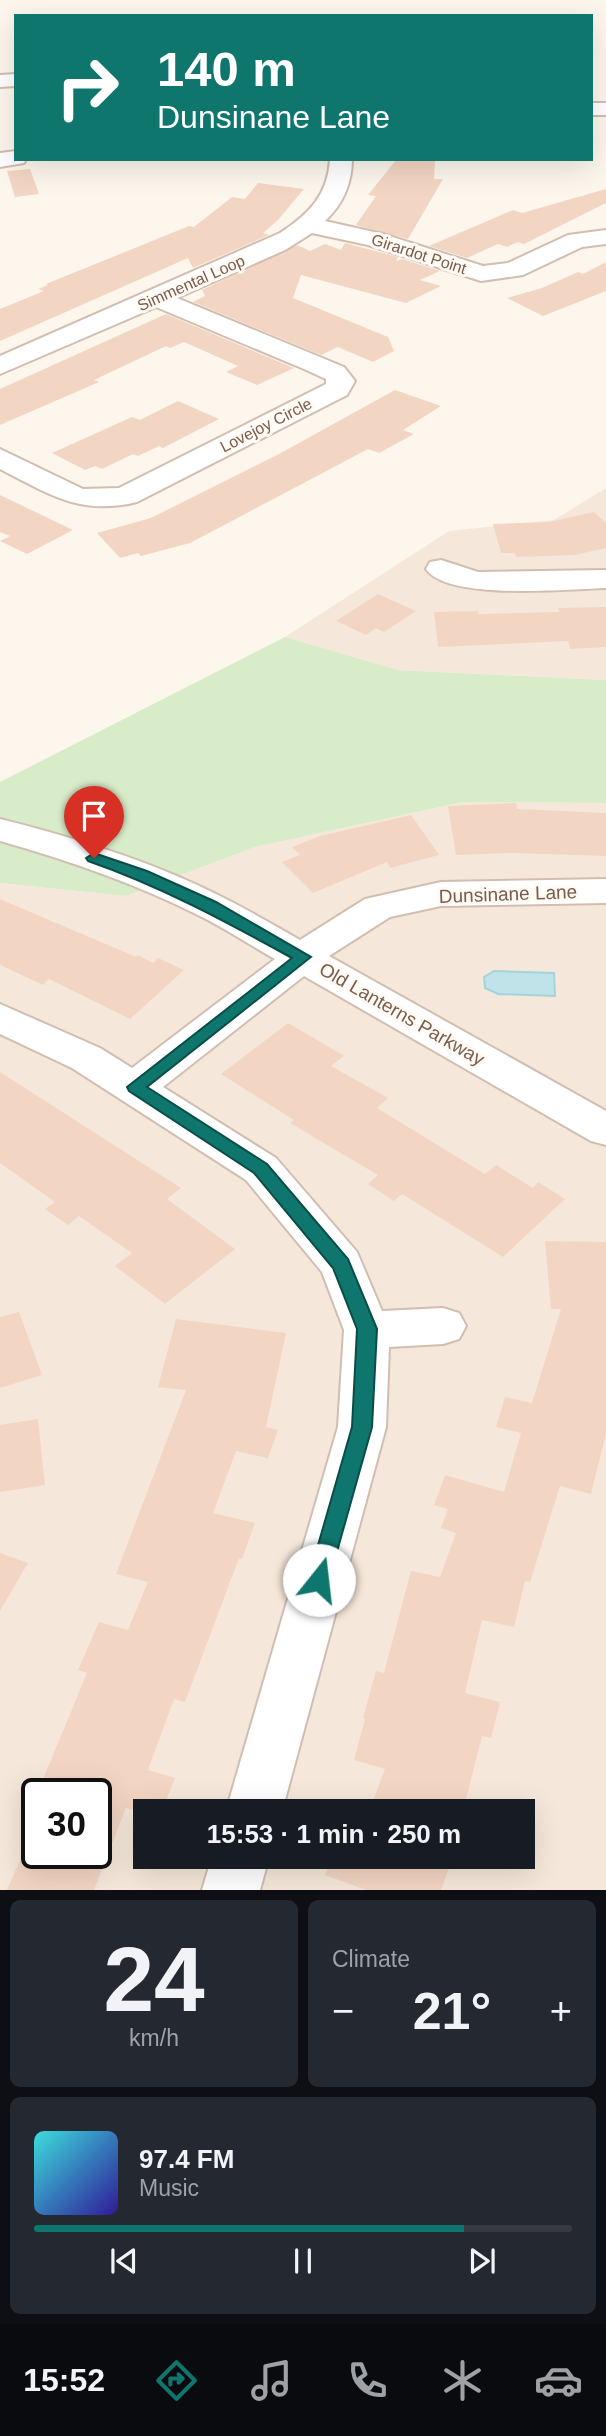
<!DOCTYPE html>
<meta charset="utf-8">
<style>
:root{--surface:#171b24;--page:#242831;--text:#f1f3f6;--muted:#9ea1a6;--line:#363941;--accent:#0f766e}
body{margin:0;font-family:Helvetica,sans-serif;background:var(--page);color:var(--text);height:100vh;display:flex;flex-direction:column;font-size:26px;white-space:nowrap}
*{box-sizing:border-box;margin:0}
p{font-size:23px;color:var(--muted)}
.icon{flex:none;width:38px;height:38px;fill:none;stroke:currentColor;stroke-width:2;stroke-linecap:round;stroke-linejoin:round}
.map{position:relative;height:1890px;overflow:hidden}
.panel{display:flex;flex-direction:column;gap:10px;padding:10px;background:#0d0f14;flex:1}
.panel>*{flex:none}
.guide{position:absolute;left:14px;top:14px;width:579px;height:147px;border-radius:0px;box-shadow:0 7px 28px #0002;background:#0f766e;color:#fff;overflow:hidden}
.speed{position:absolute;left:21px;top:1778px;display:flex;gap:14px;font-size:35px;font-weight:700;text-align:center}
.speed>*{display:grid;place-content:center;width:91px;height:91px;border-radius:50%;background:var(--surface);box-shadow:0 7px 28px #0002;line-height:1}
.speed .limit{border:4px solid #111;border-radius:10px;background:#fff;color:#111}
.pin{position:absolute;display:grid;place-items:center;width:60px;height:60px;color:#fff;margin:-72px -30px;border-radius:50% 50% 50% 0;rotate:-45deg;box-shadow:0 0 7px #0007}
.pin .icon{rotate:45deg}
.me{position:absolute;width:77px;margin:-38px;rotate:16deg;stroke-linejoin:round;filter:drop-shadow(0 0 5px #0008)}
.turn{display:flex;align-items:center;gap:24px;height:147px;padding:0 28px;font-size:32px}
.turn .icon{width:91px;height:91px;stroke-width:2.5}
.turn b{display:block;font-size:49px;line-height:60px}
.big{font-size:52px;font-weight:700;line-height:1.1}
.panel .widget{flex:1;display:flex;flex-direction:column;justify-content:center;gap:10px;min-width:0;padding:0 24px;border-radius:10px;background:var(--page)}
.panel .dial{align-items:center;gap:0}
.dial b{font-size:91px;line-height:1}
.song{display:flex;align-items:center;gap:21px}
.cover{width:84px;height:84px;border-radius:10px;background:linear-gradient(135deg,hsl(180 70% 55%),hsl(250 70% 35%))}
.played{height:7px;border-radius:4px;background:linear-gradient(90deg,var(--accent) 80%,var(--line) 80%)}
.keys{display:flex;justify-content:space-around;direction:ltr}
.heat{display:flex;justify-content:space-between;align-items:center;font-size:38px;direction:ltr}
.panel .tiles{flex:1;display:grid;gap:10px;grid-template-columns:1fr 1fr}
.widget:last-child{grid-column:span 2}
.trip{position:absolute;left:133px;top:1799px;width:402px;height:70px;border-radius:0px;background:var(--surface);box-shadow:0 7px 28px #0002;font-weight:700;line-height:70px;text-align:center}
.menu{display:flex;height:112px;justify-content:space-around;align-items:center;background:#090b0e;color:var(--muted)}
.menu .icon{width:49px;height:49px}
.menu .active{color:var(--accent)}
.menu b{font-size:32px;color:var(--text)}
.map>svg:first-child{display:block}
</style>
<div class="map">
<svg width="606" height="1890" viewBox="0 0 606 1890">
<rect width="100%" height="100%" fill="#fdf6ec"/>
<!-- residential -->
<g fill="#f5e8da" fill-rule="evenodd">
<polygon points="606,488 606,680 398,670 285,637 449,531 554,520"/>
<path d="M 463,802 L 606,803 L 606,1890 L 0,1890 L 0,883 L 126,896 L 255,847 ZM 37,1794 L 96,1794 L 96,1853 L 37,1853 ZM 145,1811 L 523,1811 L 523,1857 L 145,1857 Z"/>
</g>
<!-- green -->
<polygon fill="#d8ecc9" points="285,637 398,670 606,680 606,803 463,802 255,847 126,896 0,883 0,782"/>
<!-- water -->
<polygon fill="#bfe3e8" stroke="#a5d3da" stroke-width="2" points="494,971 554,973 555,996 498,994 485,988 484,977"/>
<!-- building -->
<g fill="#f3d5c3">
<polygon points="396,160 435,160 434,179 443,179 408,239 356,225 376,196 368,195"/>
<polygon points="30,169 39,194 15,197 7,171"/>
<polygon points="258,183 304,189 278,220 263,233 269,235 193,268 188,258 0,341 0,309 44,291 38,289 48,285 46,284 189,226 194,227 232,197 245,199"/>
<polygon points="606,189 606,203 524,244 518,242 507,247 498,244 467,258 429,246 513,210 522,213"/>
<polygon points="345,243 398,257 396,261 402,259 440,271 420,280 441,286 406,303 301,275 293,298 388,337 394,351 373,362 338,347 321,355 193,302 205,296 202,290 297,245 310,251 325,244 341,250"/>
<polygon points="606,262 606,291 543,316 507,298 542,288 578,272 583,274"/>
<polygon points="166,314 294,368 257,385 226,372 238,366 184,342 170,348 166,346 94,380 99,382 0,425 0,389"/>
<polygon points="395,390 441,406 403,430 414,434 379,453 368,449 190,543 141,556 138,553 120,558 97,533 151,518 279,454"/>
<polygon points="178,401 219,419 163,448 159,446 138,456 133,454 102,469 95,466 85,470 52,453 132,417 140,420"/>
<polygon points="0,495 73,530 27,554 0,541 10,536 0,532"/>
<polygon points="594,512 606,523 606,548 575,555 516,557 515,553 501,553 493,524 549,522"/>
<polygon points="378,594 416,611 384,632 376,628 366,635 336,621"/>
<polygon points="606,607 606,647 570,649 568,641 438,647 434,612 478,611 478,614 559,612 558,608"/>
<polygon points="516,803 517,809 606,813 606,856 513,853 456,855 448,806"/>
<polygon points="411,815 439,855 390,868 387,862 313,893 282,862 300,855 292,847 320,836"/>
<polygon points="0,899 136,957 138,955 153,963 158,958 184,970 130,1019 49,979 43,985 0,965"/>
<polygon points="288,1023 344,1056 331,1066 388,1098 377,1108 485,1174 496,1165 533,1188 538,1182 565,1199 503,1257 402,1194 394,1201 368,1184 378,1175 290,1123 294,1120 221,1074"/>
<polygon points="0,1072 181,1188 167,1199 235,1249 165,1304 115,1266 132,1253 79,1216 68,1225 45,1209 55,1202 0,1163"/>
<polygon points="545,1241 606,1242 606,1434 591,1494 560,1486 530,1582 525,1581 514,1627 482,1620 465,1693 500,1702 491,1738 482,1736 463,1811 369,1811 385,1769 354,1760 365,1719 363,1718 376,1671 384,1673 411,1571 440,1577 456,1533 441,1528 448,1509 434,1505 445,1475 504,1492 521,1433 496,1427 505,1397 532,1403 561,1309 551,1309"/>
<polygon points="19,1312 42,1375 0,1388 0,1317"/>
<polygon points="176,1319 286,1333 266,1427 278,1430 268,1458 236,1451 213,1513 255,1523 242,1559 239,1558 185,1702 174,1699 148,1770 175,1778 162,1811 138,1811 126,1808 94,1890 7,1890 23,1853 96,1853 96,1794 76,1794 41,1784 87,1673 78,1670 99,1622 128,1630 148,1582 116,1574 186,1390 158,1387"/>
<polygon points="38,1419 45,1485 0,1492 0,1425"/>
<polygon points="0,1553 28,1563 0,1611"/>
<polygon points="332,1857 453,1857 441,1890 366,1890 325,1875"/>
</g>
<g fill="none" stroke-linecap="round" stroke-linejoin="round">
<!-- minor casing -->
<g stroke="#d1beb0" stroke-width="4">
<g id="minor">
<polygon points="16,74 16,86 0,87 0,75"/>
<rect x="592" y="103" width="14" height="12"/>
<polygon points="16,151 16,159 26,159 24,163 0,167 0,153"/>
<path d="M 330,159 L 352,159 C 352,184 343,204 325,221 L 383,234 L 483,266 L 508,263 L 568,235 L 606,230 L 606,244 L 582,247 L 523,275 L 481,281 L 368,245 L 312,233 L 285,250 L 177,298 L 344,367 L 355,381 L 347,395 L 137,502 C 80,516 49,494 0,469 L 0,449 L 83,489 L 119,488 L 326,384 L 326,379 L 304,369 L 156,307 L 0,374 L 0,356 L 280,233 C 309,214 328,195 330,159 Z"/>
<path d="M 441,560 L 478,572 L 606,570 L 606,588 C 568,589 447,601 426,569 L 430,562 Z"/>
<path d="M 0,819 C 76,838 154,862 224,898 C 250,911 275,926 300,940 L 365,899 L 441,882 L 606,879 L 606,903 L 441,906 L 390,917 L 329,956 L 606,1111 L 606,1145 L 591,1141 L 304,976 L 163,1087 L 276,1158 L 357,1252 L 382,1311 L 443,1308 L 459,1313 L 466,1326 L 459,1339 L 443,1344 L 389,1347 L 386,1427 L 282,1811 L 226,1811 L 338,1427 L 344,1330 L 322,1272 L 246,1180 L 72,1068 L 0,1034 L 0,1004 L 100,1048 L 132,1068 L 275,959 C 248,944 223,927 196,914 C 134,883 67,860 0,841 Z"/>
<polygon points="212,1857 269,1857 260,1890 202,1890"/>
</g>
</g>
<!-- minor -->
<use href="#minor" fill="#fff" fill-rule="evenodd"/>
</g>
<!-- route -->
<path fill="#0f766e" stroke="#0a4d48" stroke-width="2" d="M 94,853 L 147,871 L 216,902 L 311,957 L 147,1087 L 267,1164 L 348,1259 L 377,1329 L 372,1427 L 329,1580 L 326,1587 L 319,1590 L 311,1587 L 308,1580 L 352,1427 L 357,1329 L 333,1268 L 254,1173 L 129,1091 L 127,1087 L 292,958 C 225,921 160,886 88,861 L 86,858 Z"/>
<g text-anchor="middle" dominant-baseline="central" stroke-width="6" stroke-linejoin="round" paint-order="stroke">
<!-- far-street labels -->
<g font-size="16" fill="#7a5c4d" stroke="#fffaf3">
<text transform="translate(419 254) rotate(18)">Girardot Point</text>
<text transform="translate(191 283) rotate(-24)">Simmental Loop</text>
<text transform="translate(266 425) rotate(-27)">Lovejoy Circle</text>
</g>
<!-- street labels -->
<g font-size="19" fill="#7a5c4d" stroke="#fffaf3">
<text transform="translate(508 894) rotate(-2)">Dunsinane Lane</text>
<text transform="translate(402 1014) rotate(30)">Old Lanterns Parkway</text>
</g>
</g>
</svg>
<div class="speed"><div class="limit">30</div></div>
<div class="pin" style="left:94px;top:858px;background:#d93025"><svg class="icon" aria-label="arrive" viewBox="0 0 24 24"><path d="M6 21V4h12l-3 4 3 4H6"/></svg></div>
<svg class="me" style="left:319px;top:1580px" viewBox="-20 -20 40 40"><circle r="19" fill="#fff"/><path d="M0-13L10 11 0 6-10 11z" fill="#0f766e"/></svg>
<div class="trip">15:53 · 1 min · 250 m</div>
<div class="guide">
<div class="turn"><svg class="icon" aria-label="right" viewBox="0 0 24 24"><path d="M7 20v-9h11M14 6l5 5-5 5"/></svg><div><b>140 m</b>Dunsinane Lane</div></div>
</div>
</div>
<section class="panel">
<div class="tiles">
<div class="widget dial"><b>24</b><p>km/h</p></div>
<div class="widget"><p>Climate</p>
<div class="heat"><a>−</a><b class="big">21°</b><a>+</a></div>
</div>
<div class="widget">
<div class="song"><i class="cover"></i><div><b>97.4 FM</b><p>Music</p></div></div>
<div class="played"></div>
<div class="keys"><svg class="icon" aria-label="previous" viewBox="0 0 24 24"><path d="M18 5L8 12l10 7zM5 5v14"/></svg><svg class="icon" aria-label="pause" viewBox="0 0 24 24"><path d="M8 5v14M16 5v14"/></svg><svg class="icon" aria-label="next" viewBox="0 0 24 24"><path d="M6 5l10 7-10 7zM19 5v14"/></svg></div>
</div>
</div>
</section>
<nav class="menu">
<b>15:52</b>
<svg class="icon active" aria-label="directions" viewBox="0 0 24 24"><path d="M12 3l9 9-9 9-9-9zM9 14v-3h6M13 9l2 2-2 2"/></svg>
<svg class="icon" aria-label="music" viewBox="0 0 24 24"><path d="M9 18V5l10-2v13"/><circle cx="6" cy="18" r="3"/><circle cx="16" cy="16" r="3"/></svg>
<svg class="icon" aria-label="phone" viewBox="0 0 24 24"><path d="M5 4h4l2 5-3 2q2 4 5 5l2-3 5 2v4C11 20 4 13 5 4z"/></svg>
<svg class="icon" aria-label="climate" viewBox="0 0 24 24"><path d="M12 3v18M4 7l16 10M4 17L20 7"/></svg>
<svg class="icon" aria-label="car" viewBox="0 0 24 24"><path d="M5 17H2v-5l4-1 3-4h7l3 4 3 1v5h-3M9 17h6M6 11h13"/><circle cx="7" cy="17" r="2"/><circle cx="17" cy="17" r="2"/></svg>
</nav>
